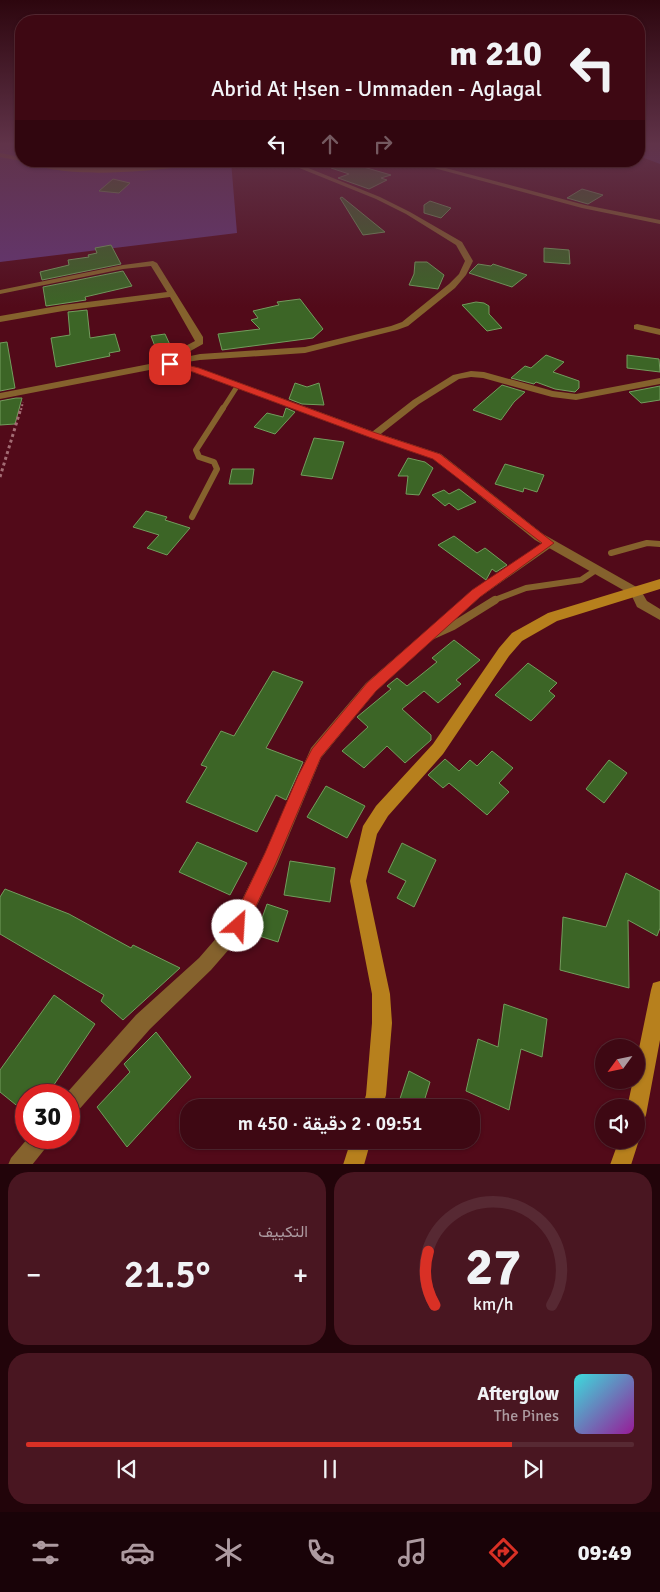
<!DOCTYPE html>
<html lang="ar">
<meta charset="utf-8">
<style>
:root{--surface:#3e0813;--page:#491621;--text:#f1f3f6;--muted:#ad9aa0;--line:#572933;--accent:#d93025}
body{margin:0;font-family:Signika,Vazirmatn,sans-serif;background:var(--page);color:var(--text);direction:rtl;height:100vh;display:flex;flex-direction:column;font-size:19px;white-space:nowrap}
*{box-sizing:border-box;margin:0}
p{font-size:16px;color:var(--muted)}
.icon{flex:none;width:28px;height:28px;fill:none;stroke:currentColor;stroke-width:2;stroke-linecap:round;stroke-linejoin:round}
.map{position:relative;height:1164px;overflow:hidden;direction:ltr}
.details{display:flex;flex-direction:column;gap:8px;padding:8px;background:#22040a;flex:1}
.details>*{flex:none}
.banner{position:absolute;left:15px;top:15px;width:630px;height:152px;border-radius:20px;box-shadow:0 1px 4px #0004,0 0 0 1px var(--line);direction:rtl;background:#3e0813;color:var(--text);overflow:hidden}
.needle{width:32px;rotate:237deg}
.controls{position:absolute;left:595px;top:1039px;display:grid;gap:10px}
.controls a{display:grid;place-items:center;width:50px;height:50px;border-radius:50%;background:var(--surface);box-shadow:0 1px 4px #0004,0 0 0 1px var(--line);font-size:25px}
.speed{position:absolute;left:15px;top:1084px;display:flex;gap:10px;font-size:25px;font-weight:700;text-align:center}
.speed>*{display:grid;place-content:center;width:65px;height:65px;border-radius:50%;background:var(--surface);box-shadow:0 1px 4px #0004,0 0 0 1px var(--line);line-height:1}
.speed .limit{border:8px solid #d22;background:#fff;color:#111}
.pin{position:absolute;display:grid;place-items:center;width:42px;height:42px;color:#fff;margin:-21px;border-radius:10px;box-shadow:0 2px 8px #0006}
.me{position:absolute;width:55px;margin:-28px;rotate:26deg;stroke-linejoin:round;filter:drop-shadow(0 0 4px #0008)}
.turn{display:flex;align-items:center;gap:18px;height:105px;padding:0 20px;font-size:22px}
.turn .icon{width:65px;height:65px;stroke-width:2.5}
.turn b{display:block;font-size:35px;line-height:42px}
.lanes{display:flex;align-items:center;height:48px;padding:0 20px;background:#0003;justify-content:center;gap:25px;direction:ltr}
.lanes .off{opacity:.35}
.big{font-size:38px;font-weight:600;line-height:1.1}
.details .card{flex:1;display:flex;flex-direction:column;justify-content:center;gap:8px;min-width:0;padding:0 18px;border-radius:20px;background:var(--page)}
.details .dial{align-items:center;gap:0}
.dial svg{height:130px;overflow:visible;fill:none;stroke:var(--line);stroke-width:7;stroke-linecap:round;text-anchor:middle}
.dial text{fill:var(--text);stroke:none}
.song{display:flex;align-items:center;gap:15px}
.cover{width:60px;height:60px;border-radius:8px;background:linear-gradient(135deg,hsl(180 70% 55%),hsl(300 70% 35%))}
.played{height:5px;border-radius:2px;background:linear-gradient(90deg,var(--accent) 80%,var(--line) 80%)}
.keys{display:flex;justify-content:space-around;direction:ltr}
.heat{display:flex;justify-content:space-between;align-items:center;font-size:28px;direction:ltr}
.details .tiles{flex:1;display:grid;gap:8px;grid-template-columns:1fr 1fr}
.card:last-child{grid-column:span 2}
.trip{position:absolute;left:180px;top:1099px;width:300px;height:50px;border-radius:20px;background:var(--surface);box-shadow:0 1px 4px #0004,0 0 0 1px var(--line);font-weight:600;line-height:50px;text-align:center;direction:rtl}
.menu{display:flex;height:80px;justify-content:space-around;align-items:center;background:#190308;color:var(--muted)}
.menu .icon{width:35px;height:35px}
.menu .active{color:var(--accent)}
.menu b{font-size:22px;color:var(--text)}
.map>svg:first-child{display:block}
</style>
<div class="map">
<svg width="660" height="1165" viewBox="0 0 660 1165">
<rect width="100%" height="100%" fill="#520a19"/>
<!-- green -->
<g fill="#643676">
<polygon points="0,144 21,144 21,161 231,161 237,233 0,262"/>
<polygon points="639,144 660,144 660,164 639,156"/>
</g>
<!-- building -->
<g fill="#3c6526" stroke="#729d5d">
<polygon points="334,161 343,161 391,175 381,178 387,180 369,189 338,178 349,174 331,168"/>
<polygon points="113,179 130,183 119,193 99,191"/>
<polygon points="582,189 603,195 588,204 567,198"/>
<polygon points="342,197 385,232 363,235 340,198"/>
<polygon points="430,201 451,208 441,218 424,213 424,205"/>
<polygon points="111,245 121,264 42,280 40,272 69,265 68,260 89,257 88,255 97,253 95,248"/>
<polygon points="544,248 569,250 570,264 544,262"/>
<polygon points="415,262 427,262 444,275 438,289 409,285 414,274"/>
<polygon points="478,264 491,266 493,264 527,275 512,287 469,273"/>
<polygon points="123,271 132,286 85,297 86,300 46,306 43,287"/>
<polygon points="300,299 323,329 313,338 222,350 218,334 260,329 251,320 258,318 253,311 279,305 277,302"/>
<polygon points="476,302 484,303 489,306 489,314 502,328 487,331 462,305"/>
<polygon points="87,310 90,338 115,334 120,351 109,353 110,356 56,367 51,338 70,335 68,312"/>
<polygon points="165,334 171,347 156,349 151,336"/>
<polygon points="7,342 15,388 0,391 0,343"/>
<polygon points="546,355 564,362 553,372 579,381 579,388 575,392 555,389 536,382 534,384 511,378 525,366 531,368"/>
<polygon points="627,355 659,359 660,372 627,368"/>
<polygon points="295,383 307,387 319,383 324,405 302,404 289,399"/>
<polygon points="502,385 525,392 514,402 501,420 473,410"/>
<polygon points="660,386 660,400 641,403 629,392"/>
<polygon points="16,398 22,398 15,424 0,425 0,401"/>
<polygon points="286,408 295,412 275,434 254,427 267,413 283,417"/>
<polygon points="314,438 344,442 332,479 301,475"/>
<polygon points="408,458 425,462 433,468 419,495 406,494 408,476 398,476"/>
<polygon points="505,464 544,475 537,492 524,488 523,492 495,484"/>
<polygon points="232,469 254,469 252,484 229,484"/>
<polygon points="459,489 476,502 458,510 449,503 445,506 432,495 444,490 449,494"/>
<polygon points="146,511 167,517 165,520 190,528 167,555 147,548 159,535 133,527"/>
<polygon points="454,536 477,553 485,548 507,565 496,572 492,569 486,580 438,545"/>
<polygon points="454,640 480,660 456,680 461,684 438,703 424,691 402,709 431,735 431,740 405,763 387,746 364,768 342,751 368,727 357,717 391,689 387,686 397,678 407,686 437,662 432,658"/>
<polygon points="528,663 557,683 549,691 555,696 531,721 495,695"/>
<polygon points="273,671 303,682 266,748 303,762 286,800 276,795 257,832 186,802 207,767 201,765 221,731 234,736"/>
<polygon points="492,751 513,768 499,783 509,792 487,815 449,783 443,788 428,775 445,759 459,771 470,760 477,766"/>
<polygon points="609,760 627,773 604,803 586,789"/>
<polygon points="326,786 365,806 347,838 307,817"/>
<polygon points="197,842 247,863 230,895 179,872"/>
<polygon points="402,843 436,860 414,907 397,898 406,881 388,872"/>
<polygon points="290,861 335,868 330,902 284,895"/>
<polygon points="626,873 660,891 660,928 657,936 628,920 629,988 560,970 563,917 606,927"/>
<polygon points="5,889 69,914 131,948 133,945 180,968 123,1020 101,1001 104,995 0,934 0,897"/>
<polygon points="267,904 288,911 278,942 256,935"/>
<polygon points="54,995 95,1024 47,1095 26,1095 26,1113 0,1092 0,1070"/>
<polygon points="504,1004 547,1019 542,1057 521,1049 509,1110 466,1091 478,1039 498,1047"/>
<polygon points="156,1032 191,1077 127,1147 97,1107 130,1072 124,1064"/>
<polygon points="409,1071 430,1082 422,1108 397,1108"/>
</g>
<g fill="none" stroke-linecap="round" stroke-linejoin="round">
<!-- path-far1 -->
<polyline stroke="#a36c74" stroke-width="2" stroke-dasharray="2 2" stroke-linecap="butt" points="21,410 23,402"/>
<!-- path -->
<polyline stroke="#a36c74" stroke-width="3" stroke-dasharray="3 3" stroke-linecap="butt" points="0,477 21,408"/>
<!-- service-far2 -->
<polyline stroke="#85622d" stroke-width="5" points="222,410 238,385"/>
<!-- service-far1 -->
<g stroke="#85622d" stroke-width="6">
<polyline points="192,517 217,469 214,462 199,457 196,450 223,408"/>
<polyline points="611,553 647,543 660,544"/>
<polyline points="492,601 526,588 581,580 596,570"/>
</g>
<!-- service -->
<polyline stroke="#85622d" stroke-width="8" points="433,635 453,626 495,600"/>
<!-- minor -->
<g fill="#85622d" fill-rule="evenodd">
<polygon points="0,153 21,157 21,161 0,157"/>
<path d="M 26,161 C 50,161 74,168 99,168 C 136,169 173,161 210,161 C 202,165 189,166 180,167 C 141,172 60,179 26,161 Z"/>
<polygon points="282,161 291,161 380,197 410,212 462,242 473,261 466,275 455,288 408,326 397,330 305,353 200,360 167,365 165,363 172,353 195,341 170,297 63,311 0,322 0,316 63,305 167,292 151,266 123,269 0,294 0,290 123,265 153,261 157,263 203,337 203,344 176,359 200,354 305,347 391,326 402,322 449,284 459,274 465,261 456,245 406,214 376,199"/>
<polygon points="408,161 419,161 585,205 660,220 660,224 582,208"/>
<polygon points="637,324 660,329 660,335 634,329 634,325"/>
<polygon points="471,371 484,372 553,391 576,394 660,378 660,384 576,400 552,397 483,378 471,377 459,379 419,404 377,437 369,437 368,435 413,400 453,375"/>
<polygon points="549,539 553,540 555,543 553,546 480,597 376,691 321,758 277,864 244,932 211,970 150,1029 76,1113 69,1116 69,1095 65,1095 136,1015 199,958 232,920 265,853 311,748 366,683 472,591"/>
<polygon points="636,587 640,589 647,601 660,609 660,620 637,607 630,592 632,589"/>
<polygon points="28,1138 51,1138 48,1145 32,1165 8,1165 11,1158"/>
</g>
<!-- tertiary -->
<polygon fill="#85622d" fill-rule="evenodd" points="170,360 199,368 377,433 441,454 543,534 640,589 642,592 640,595 632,595 535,540 433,458 369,437 193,372 170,366 0,399 0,393"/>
<!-- secondary -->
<g fill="#b7801d" fill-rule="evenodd">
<polygon points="660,579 660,589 557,621 522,641 509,656 443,754 388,816 377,834 366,881 390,994 392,1023 386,1095 382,1108 362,1108 366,1095 372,1023 372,994 350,881 363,826 376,806 433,744 499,648 512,633 548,613"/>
<polygon points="660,981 660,1040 646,1115 643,1122 636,1125 636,1108 627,1108 633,1080 636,1080 636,1063 651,990 653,983"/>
<polygon points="636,1133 639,1140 631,1165 610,1165 619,1140 636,1140"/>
<polygon points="351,1140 371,1140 364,1165 343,1165"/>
</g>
</g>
<!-- sky -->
<linearGradient id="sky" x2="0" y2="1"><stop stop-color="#2d060e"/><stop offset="0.47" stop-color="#603349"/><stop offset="1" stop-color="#603349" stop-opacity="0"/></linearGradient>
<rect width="660" height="307" fill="url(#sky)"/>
<!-- route -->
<polygon fill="#d93025" stroke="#8d1f18" points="170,361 199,368 376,433 440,454 554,543 480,597 376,691 321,757 276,863 244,932 238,934 232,932 230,926 265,853 298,776 312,749 367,683 472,590 542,543 433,459 369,437 193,372 167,365 167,362"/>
</svg>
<div class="controls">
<a><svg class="needle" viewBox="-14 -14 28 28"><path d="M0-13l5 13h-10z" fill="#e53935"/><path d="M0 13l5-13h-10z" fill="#ad9aa0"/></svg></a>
<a><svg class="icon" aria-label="sound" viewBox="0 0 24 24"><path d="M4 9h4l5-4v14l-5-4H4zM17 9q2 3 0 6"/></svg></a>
</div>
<div class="speed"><div class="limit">30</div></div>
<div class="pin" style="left:170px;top:364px;background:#d93025"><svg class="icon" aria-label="arrive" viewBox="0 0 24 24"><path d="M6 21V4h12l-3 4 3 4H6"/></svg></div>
<svg class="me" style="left:238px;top:926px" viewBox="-20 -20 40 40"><circle r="19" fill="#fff"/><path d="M0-13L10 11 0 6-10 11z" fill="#d93025"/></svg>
<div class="trip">09:51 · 2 دقيقة · 450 m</div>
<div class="banner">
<div class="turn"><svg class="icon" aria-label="left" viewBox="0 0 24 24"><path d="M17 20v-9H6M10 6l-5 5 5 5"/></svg><div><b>210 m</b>Abrid At Ḥsen - Ummaden - Aglagal</div></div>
<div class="lanes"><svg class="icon" aria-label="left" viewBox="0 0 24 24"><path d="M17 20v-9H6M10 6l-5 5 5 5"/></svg><svg class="icon off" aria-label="ahead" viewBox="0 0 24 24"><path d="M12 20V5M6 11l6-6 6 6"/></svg><svg class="icon off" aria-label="right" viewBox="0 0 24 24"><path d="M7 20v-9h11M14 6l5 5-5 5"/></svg></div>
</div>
</div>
<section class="details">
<div class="tiles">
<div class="card dial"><svg viewBox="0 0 100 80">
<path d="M14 69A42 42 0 1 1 86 69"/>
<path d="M14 69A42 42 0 0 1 10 36" stroke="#d93025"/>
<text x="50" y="56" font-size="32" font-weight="700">27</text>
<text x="50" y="72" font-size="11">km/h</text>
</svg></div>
<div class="card"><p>التكييف</p>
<div class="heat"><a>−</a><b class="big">21.5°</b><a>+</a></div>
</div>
<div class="card">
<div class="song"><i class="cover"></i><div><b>Afterglow</b><p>The Pines</p></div></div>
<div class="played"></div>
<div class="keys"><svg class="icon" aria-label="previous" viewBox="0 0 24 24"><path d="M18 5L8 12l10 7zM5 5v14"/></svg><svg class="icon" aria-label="pause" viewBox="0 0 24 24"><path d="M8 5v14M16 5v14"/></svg><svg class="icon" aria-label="next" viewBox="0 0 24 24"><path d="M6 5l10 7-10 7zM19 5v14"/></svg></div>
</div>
</div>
</section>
<nav class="menu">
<b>09:49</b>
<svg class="icon active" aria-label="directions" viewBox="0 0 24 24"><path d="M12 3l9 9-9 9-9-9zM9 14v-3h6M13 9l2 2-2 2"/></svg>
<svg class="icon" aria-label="music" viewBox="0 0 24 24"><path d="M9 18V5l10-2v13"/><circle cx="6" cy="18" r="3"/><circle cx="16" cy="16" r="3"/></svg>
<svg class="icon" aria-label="phone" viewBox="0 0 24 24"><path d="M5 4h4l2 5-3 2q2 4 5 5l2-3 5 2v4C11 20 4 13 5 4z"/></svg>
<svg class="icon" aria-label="climate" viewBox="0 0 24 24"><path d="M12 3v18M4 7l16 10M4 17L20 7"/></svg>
<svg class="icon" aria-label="car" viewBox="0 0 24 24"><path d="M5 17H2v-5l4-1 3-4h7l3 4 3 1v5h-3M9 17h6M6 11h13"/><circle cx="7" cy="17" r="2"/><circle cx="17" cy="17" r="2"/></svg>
<svg class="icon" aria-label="filters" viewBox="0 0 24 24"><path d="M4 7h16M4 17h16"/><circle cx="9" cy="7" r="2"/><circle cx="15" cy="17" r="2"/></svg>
</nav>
